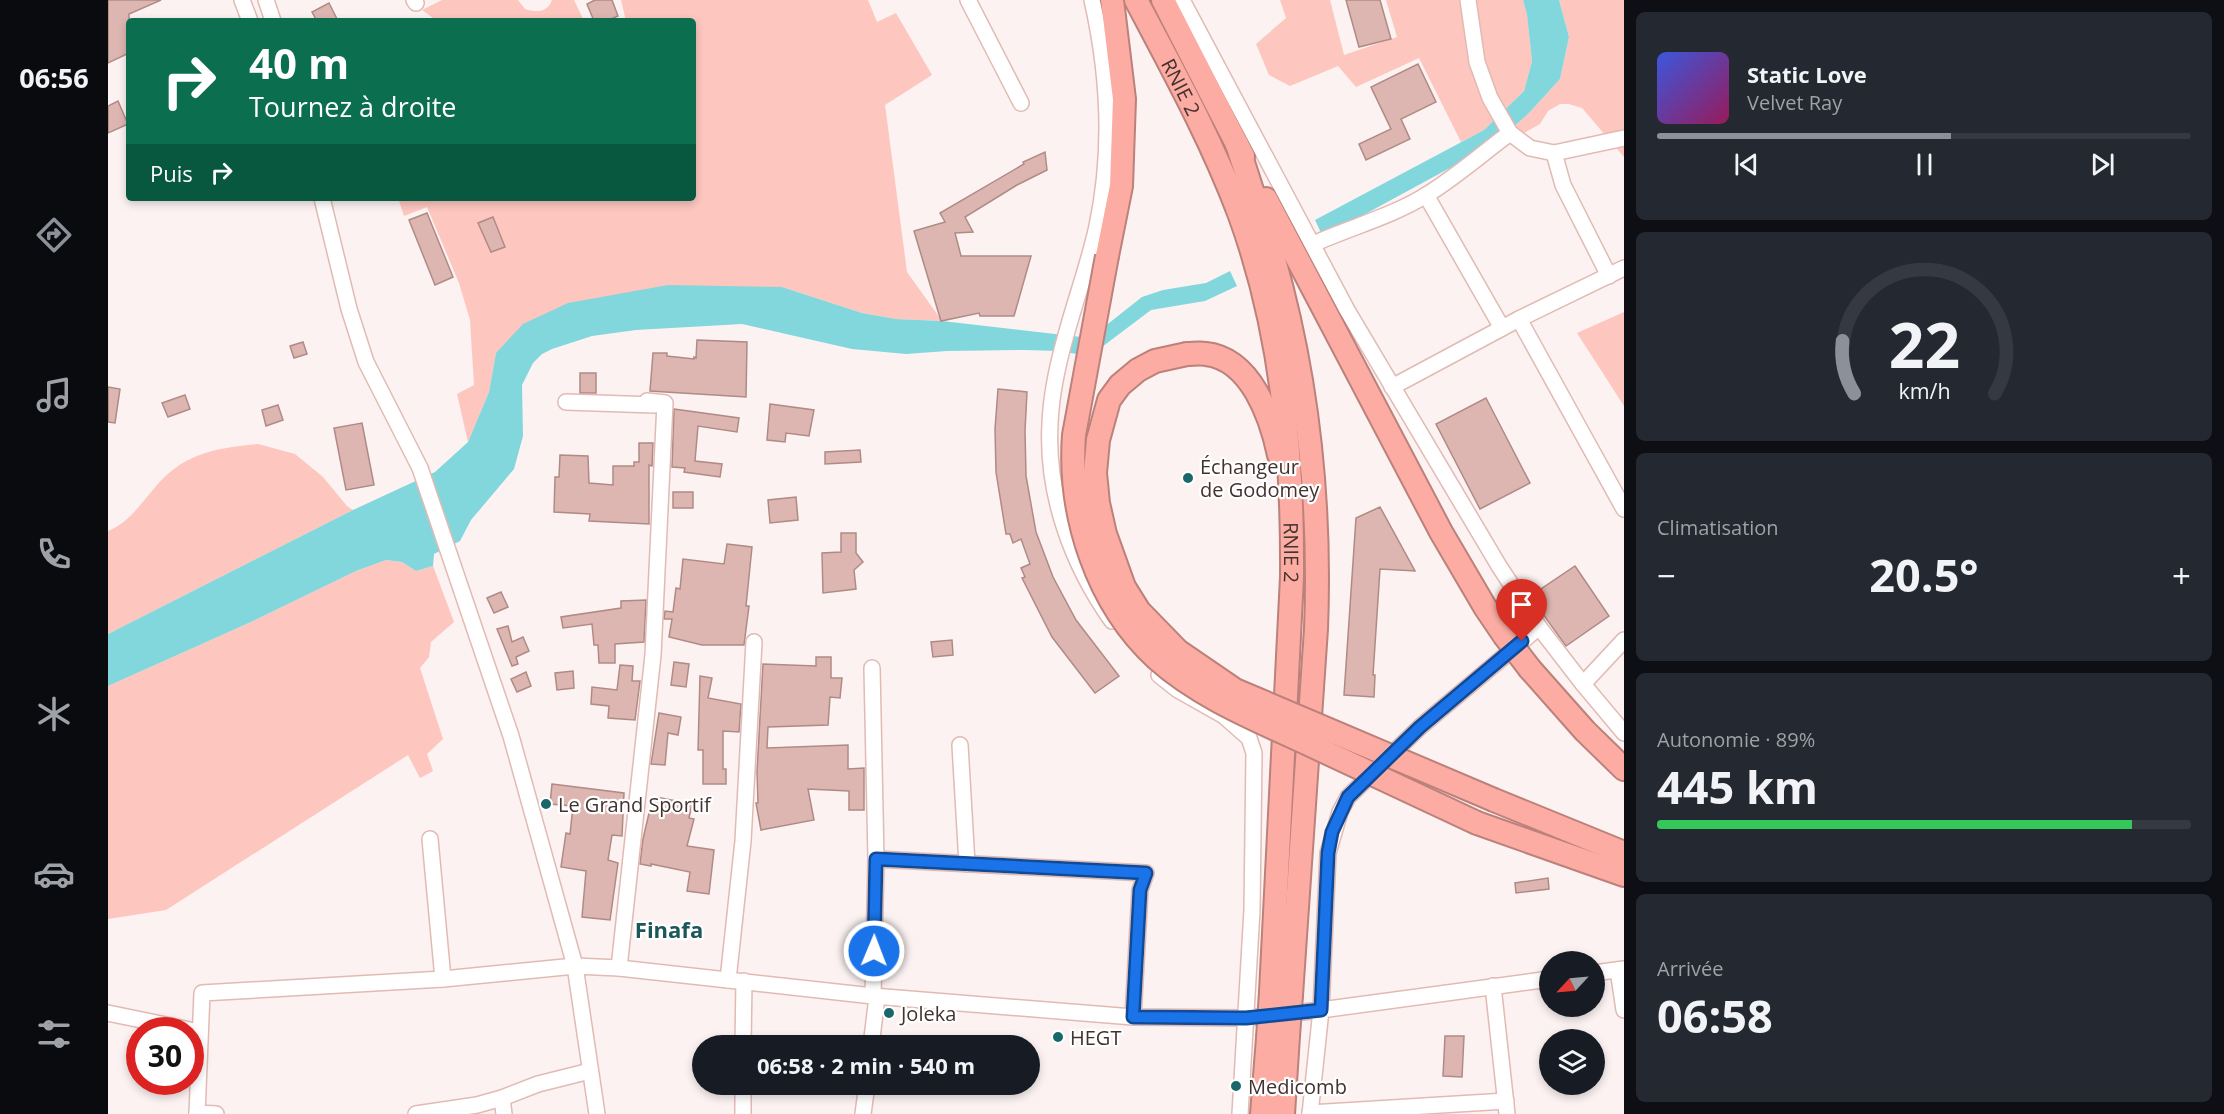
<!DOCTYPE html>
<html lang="fr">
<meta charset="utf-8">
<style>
:root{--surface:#171b24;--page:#242831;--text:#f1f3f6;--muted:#9ea1a6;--line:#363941;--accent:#8c9099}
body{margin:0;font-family:"Open Sans",sans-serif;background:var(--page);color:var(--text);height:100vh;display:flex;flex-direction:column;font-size:22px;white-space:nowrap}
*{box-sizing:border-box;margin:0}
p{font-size:20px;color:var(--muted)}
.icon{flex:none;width:33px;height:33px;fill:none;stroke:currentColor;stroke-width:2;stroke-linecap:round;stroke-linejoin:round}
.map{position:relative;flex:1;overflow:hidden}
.drawer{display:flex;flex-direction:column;gap:12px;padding:12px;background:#0d0f14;width:600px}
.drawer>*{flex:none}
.guide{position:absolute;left:18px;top:18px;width:570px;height:183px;border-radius:6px;box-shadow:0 3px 9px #0003;background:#0b6e4f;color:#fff;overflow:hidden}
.needle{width:39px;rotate:244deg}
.buttons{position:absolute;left:1431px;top:951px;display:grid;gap:12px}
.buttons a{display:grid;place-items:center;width:66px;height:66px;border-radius:50%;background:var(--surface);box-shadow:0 3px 9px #0003;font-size:30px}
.speed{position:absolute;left:18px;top:1017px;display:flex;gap:12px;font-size:30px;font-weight:700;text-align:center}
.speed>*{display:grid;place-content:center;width:78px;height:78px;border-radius:50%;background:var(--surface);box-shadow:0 3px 9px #0003;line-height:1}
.speed .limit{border:9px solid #d22;background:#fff;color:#111}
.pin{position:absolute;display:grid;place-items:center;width:51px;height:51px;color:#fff;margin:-62px -26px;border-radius:50% 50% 50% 0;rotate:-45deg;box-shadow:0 0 6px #0007}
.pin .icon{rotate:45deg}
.me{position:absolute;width:66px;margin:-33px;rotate:1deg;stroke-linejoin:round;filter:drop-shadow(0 0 4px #0008)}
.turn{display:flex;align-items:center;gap:21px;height:126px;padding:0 24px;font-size:27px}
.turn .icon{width:78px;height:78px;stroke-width:2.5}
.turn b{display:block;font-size:42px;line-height:51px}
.then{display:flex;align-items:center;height:57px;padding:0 24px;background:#0003;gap:12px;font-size:22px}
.big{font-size:45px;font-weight:700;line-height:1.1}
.drawer .widget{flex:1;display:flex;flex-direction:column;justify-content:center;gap:9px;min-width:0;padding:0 21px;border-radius:9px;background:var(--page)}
.drawer .dial{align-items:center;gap:0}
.dial svg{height:156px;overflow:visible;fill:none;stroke:var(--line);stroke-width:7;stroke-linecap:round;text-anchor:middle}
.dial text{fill:var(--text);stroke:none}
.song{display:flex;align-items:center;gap:18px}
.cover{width:72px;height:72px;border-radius:9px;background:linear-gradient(135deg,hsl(230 70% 55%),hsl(330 70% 35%))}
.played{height:6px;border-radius:3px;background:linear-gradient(90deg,var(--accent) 55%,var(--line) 55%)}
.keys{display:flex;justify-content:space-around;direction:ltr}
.heat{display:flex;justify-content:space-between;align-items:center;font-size:33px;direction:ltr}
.charge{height:9px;border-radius:4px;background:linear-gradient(90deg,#34c759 89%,var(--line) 0)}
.trip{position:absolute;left:584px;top:1035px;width:348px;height:60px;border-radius:30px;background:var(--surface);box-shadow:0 3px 9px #0003;font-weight:700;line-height:60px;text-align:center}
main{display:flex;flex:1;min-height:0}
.tab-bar{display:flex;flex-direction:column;width:108px;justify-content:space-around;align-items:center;background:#090b0e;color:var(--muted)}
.tab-bar .icon{width:42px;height:42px}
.tab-bar .on{color:var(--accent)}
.tab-bar b{font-size:27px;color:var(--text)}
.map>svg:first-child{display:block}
</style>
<main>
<nav class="tab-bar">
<b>06:56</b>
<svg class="icon on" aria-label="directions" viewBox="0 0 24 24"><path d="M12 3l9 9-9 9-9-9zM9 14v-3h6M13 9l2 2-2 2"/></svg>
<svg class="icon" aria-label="music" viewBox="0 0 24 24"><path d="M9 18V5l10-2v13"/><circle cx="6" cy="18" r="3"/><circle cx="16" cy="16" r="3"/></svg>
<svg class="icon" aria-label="phone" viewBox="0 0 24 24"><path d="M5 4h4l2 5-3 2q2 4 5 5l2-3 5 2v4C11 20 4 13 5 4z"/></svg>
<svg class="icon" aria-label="climate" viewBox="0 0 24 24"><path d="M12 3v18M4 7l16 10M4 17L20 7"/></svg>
<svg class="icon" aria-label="car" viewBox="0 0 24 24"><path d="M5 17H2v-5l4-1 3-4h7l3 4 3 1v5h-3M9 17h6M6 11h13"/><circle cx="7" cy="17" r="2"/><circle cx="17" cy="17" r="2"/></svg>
<svg class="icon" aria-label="filters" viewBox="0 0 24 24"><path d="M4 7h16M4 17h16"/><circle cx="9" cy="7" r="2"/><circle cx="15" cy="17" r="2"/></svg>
</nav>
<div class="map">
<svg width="1516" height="1114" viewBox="0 0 1516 1114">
<rect width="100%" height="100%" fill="#fbf2f1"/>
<!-- green -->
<g fill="#fdc6bf">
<path d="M 334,0 L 410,0 L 417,9 C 429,13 440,12 444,0 L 466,0 L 476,21 L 329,21 L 314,10 Z"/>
<polygon points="513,0 760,0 769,22 788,13 824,75 777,105 799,272 834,321 788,319 754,313 674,287 388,353 381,392 360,442 349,394 366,385 362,320 351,283 319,207 296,216 290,198 585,198 585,21 518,21"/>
<polygon points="1172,0 1222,0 1236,55 1289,37 1278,0 1415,0 1419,15 1424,61 1416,91 1376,130 1353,142 1311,58 1248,87 1230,66 1182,86 1161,75 1148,44 1178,18"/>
<polygon points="1451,0 1516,0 1516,157 1474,108 1461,104 1452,104 1440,111 1432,124 1389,148 1386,144 1421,113 1452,79 1461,37"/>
<polygon points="1516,312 1516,406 1469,333"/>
<path d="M 150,444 L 187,454 L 215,477 L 239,506 L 245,510 L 0,634 L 0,531 C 20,523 30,507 44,491 C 73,454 105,448 150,444 Z"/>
<polygon points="278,560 294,562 308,571 325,566 346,622 323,642 321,657 312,668 335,739 319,754 325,771 312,778 300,755 58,910 0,919 0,686 143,622 248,571"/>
</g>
<!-- water -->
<g fill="#82d7dd">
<polygon points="1415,0 1451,0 1461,37 1452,79 1421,113 1386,144 1215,237 1207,220 1376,130 1416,91 1424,61 1419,15"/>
<polygon points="1122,271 1129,286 1097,301 1043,310 982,356 950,351 916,350 839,351 798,354 744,349 634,324 528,330 484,336 444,349 434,354 425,363 414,385 415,436 406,469 363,520 352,541 326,554 325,566 308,571 294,562 278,560 248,571 143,622 0,686 0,634 245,510 327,472 360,442 381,392 388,353 415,324 460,303 560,285 674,287 754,313 788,319 834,321 982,338 1034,297 1055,290 1098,283"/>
</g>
<!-- building -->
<g fill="#deb6b1" stroke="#b08a85" stroke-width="1.5">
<polygon points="0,0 53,0 21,14 21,53 0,63"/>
<polygon points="487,0 504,0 510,16 498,21 486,21 479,4"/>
<polygon points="1238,0 1272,0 1283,39 1251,47"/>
<polygon points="221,3 230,21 209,21 204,12"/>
<polygon points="1310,64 1328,102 1293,119 1302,139 1258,160 1251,144 1283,129 1263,87"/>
<polygon points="10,101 20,124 0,133 0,106"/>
<polygon points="937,152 939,170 909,185 857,217 865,232 847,233 853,256 923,256 906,316 872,316 871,313 833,321 806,231 837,222 832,213 916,164 915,162"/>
<polygon points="319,213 345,277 327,285 301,220"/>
<polygon points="385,217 397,247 383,252 370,223"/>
<polygon points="589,340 639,342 638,397 542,391 545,353 559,353 559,356 586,359 586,357 588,358"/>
<polygon points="195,342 199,354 186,358 182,346"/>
<rect x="472" y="373" width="16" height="20"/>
<polygon points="0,387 12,389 7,423 0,422"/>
<polygon points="890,389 919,392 917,431 918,476 928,532 945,577 968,620 1011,676 987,693 944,637 914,578 917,577 913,568 922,564 913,539 905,543 902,534 898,534 888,472 887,429"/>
<polygon points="77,395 82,409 60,417 54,403"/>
<polygon points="1378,398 1422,483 1372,509 1328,424"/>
<polygon points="662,404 706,410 701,436 678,433 677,442 659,440"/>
<polygon points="170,405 175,420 158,426 154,410"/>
<polygon points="566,409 631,418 629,432 590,426 587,461 614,464 612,477 576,472 577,468 564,467"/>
<polygon points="254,423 266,485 238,490 226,428"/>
<polygon points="531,443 545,443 544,466 541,465 541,524 481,521 482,514 446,512 447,477 451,477 452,455 480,456 481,483 505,485 505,466 526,466 526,462 531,462"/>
<polygon points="752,450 753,462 717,464 717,452"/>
<rect x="565" y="492" width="20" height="16"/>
<polygon points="688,497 690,520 662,523 660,500"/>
<polygon points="1272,507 1307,571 1272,569 1265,675 1267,675 1266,697 1236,695 1248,518"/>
<polygon points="733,533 748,533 748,553 755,562 746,570 748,589 715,593 714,553 733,552"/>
<polygon points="619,544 644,547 638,606 641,606 636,645 594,645 561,637 564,619 556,619 557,611 565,612 568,588 572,589 575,559 616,564"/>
<polygon points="1467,566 1501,616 1458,646 1429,606 1437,600 1430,591"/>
<polygon points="393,592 400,607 386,613 379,598"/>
<polygon points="538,600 536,642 507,644 507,663 491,663 490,645 486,645 484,624 455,628 453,617 513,608 513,601"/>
<polygon points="400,626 404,642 415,637 421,651 408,657 410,664 404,666 389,629"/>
<polygon points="844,640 845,655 825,657 823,642"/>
<polygon points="708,657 723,657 723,678 734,678 732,698 722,697 720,725 660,727 659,748 740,745 740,769 756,768 756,810 741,810 741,791 700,789 706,820 653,830 648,803 650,803 649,772 655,664 708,666"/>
<polygon points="566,662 581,664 578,687 563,685"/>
<polygon points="512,665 525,666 524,681 532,681 527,720 500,718 501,706 483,704 484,687 509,690"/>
<polygon points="465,671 466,688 449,690 447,673"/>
<polygon points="418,672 423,686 409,692 403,679"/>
<polygon points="592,676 604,678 600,698 633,704 631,732 615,731 615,769 618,769 618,784 595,784 595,750 590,750"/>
<polygon points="551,713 573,717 570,735 560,733 557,765 543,764"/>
<polygon points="444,784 516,793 514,836 504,835 500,860 510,863 502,920 474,917 478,871 453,867 458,833 462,834 465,806 442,804"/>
<polygon points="548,797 584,804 581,818 586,819 579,846 606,850 601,894 579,891 582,872 543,864 543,866 532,864 535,839 542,809 546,810"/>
<polygon points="1440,878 1441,889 1408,893 1407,883"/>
<polygon points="1337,1036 1356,1036 1354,1077 1335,1076"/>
</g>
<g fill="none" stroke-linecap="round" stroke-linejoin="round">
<!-- minor casing -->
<g stroke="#e2bab4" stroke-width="18">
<g id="minor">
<polyline points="134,0 142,21"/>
<polyline points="158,0 165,21"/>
<polyline points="306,0 308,3"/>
<polyline points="860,0 913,103"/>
<path d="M 984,0 C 1001,75 1005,150 989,226 C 981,263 968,298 958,335 C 950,363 943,395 942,424 C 938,494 964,565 1004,621"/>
<polyline points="1074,0 1239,310 1391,566 1431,627 1475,684 1516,733"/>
<polyline points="1360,0 1369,62 1382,98 1402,133 1422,148 1446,153 1516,138"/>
<polyline points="1446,153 1455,185 1501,276"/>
<polyline points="1318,195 1394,328"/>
<polyline points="214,198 241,309 258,362 312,468 403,736 467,966 489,1114"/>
<path d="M 1205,244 C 1243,227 1285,216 1320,194 C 1349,176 1375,153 1402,133"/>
<polyline points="1411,319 1516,509"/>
<polyline points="1284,387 1411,319 1516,268"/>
<polyline points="458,402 547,405"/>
<polyline points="764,668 768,859 765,996"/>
<polyline points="1051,675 1070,690 1116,716 1141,738 1146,753 1144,910 1132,1114"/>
<polyline points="1475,684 1516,640"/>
<polyline points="852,745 859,864"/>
<polyline points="322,839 335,979"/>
<polyline points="768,859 1038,873 1032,890 1025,1017"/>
<polyline points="511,968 545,655 557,403 539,401"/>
<polyline points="1510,970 1516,1010"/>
<polyline points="1486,973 1516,969"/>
<polyline points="620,980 635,841 646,642"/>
<polyline points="1385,986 1399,1114"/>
<polyline points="0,1013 82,1030"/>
<polyline points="635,1046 636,981"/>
<polyline points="763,1046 769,997"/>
<polyline points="394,1098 396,1114"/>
<polyline points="89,1113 108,1114"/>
<polyline points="1202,1113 1398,1101"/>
<polyline points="89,1114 94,993 335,979 467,966 511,968 765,996 1025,1017 1138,1018 1213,1010 1442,979"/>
<polyline points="308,1114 369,1105 394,1098 430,1084 482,1071"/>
<polyline points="635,1114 635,1084"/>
<polyline points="755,1114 759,1084"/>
<polyline points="1202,1114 1213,1010 1220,853 1232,812 1240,797 1312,727 1431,627"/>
</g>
</g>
<!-- highway casing -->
<g stroke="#bb817a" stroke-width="26">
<g id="highway">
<path id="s1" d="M 1028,0 C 1065,70 1103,139 1131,213 C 1174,330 1185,453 1184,577 L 1163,992"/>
<polyline points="1055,0 1135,156"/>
<path d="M 1129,144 C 1140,179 1152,214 1163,249 C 1199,372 1213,501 1208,629 L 1183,995"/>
<polyline points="1158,199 1333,532 1377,607 1396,635"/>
<polyline points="999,256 1013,186 1016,99 1004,0"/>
<path d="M 1079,354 C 1085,354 1092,353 1098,354 C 1143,359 1163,417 1171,455"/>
<polyline points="1422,669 1477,731 1516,769"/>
<polyline points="1386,800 1516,853"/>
<polyline points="1369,823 1516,875"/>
<polyline points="1154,1114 1160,1038"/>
<polyline points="1175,1114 1180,1036"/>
</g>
</g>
<!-- minor -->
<use href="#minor" stroke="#fff" stroke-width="15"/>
<!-- highway -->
<use href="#highway" stroke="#fcaca2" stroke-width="22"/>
<!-- highway-bridge casing -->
<g stroke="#bb817a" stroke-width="26" stroke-linecap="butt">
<g id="highway-bridge">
<path d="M 999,256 L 966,435 C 960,515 989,604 1049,659 C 1090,696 1146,719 1196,742 C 1253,769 1311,796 1369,823"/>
<polyline points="1079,354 1047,361 1030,370 1012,385 1001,400 990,440 987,473 990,503 997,534 1016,587 1031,611 1070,651 1127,690 1386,800"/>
<polyline points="1396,635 1422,669"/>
<polyline points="1180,1036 1183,995"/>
<polyline points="1160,1038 1163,992"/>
</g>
</g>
<!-- highway-bridge -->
<use href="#highway-bridge" stroke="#fcaca2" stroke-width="22"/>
</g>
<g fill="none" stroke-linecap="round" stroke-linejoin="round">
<!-- route casing -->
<g stroke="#114b97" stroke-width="15">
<polyline id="route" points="766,951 768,859 1038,873 1032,890 1025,1017 1138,1018 1213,1010 1220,853 1224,832 1240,797 1312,727 1414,641"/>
</g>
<!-- route -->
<use href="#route" stroke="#1a73e8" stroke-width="10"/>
</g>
<!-- markers -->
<g fill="#19676b" stroke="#fff" stroke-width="2">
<circle cx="1080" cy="478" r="6"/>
<circle cx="438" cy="804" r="6"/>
<circle cx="781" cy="1013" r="6"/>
<circle cx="950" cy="1037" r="6"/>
<circle cx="1128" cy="1086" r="6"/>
</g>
<g text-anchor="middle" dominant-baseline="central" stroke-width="4.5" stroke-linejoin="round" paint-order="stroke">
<!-- street labels -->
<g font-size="20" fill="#423230" stroke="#fff">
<text stroke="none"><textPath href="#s1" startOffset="98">RNIE 2</textPath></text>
<text stroke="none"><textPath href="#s1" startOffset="582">RNIE 2</textPath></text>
</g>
<!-- poi labels -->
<g font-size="20" fill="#423230" stroke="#fff" text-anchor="start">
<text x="1092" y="466">Échangeur<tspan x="1092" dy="23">de Godomey</tspan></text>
<text x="450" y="804">Le Grand Sportif</text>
<text x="793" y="1013">Joleka</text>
<text x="962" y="1037">HEGT</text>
<text x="1140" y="1086">Medicomb</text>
</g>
<!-- quarter labels -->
<g font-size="22" font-weight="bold" fill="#1c575b" stroke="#fff">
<text x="561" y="929">Finafa</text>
</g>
</g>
</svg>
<div class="buttons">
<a><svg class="needle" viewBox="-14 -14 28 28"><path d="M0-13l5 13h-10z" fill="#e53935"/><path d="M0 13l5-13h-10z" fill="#9ea1a6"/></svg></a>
<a><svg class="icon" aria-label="layers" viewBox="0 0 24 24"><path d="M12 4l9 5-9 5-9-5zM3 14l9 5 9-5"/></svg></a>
</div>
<div class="speed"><div class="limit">30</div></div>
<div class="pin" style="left:1414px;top:641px;background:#d93025"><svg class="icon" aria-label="arrive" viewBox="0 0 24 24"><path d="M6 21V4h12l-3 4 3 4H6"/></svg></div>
<svg class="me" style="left:766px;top:951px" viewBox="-20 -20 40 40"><circle r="17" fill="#1a73e8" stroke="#fff" stroke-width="3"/><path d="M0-11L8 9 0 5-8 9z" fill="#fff"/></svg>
<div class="trip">06:58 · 2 min · 540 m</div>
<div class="guide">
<div class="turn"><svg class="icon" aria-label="right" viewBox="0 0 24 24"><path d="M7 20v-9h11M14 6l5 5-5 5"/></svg><div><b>40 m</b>Tournez à droite</div></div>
<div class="then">Puis<svg class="icon" aria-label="right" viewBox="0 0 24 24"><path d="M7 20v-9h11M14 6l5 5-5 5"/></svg></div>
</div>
</div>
<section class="drawer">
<div class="widget">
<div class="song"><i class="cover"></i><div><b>Static Love</b><p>Velvet Ray</p></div></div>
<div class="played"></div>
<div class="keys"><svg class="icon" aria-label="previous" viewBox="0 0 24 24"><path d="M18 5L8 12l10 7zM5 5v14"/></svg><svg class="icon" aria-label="pause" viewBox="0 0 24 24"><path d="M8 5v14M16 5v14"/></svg><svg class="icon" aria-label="next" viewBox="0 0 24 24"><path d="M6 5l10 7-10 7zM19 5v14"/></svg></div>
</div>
<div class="widget dial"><svg viewBox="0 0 100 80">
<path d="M14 69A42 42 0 1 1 86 69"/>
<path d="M14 69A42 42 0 0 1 8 42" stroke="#8c9099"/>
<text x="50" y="56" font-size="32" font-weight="700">22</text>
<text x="50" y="72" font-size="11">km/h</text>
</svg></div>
<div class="widget"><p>Climatisation</p>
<div class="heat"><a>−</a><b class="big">20.5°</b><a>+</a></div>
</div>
<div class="widget"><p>Autonomie · 89%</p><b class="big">445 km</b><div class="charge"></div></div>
<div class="widget"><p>Arrivée</p><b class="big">06:58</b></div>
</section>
</main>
